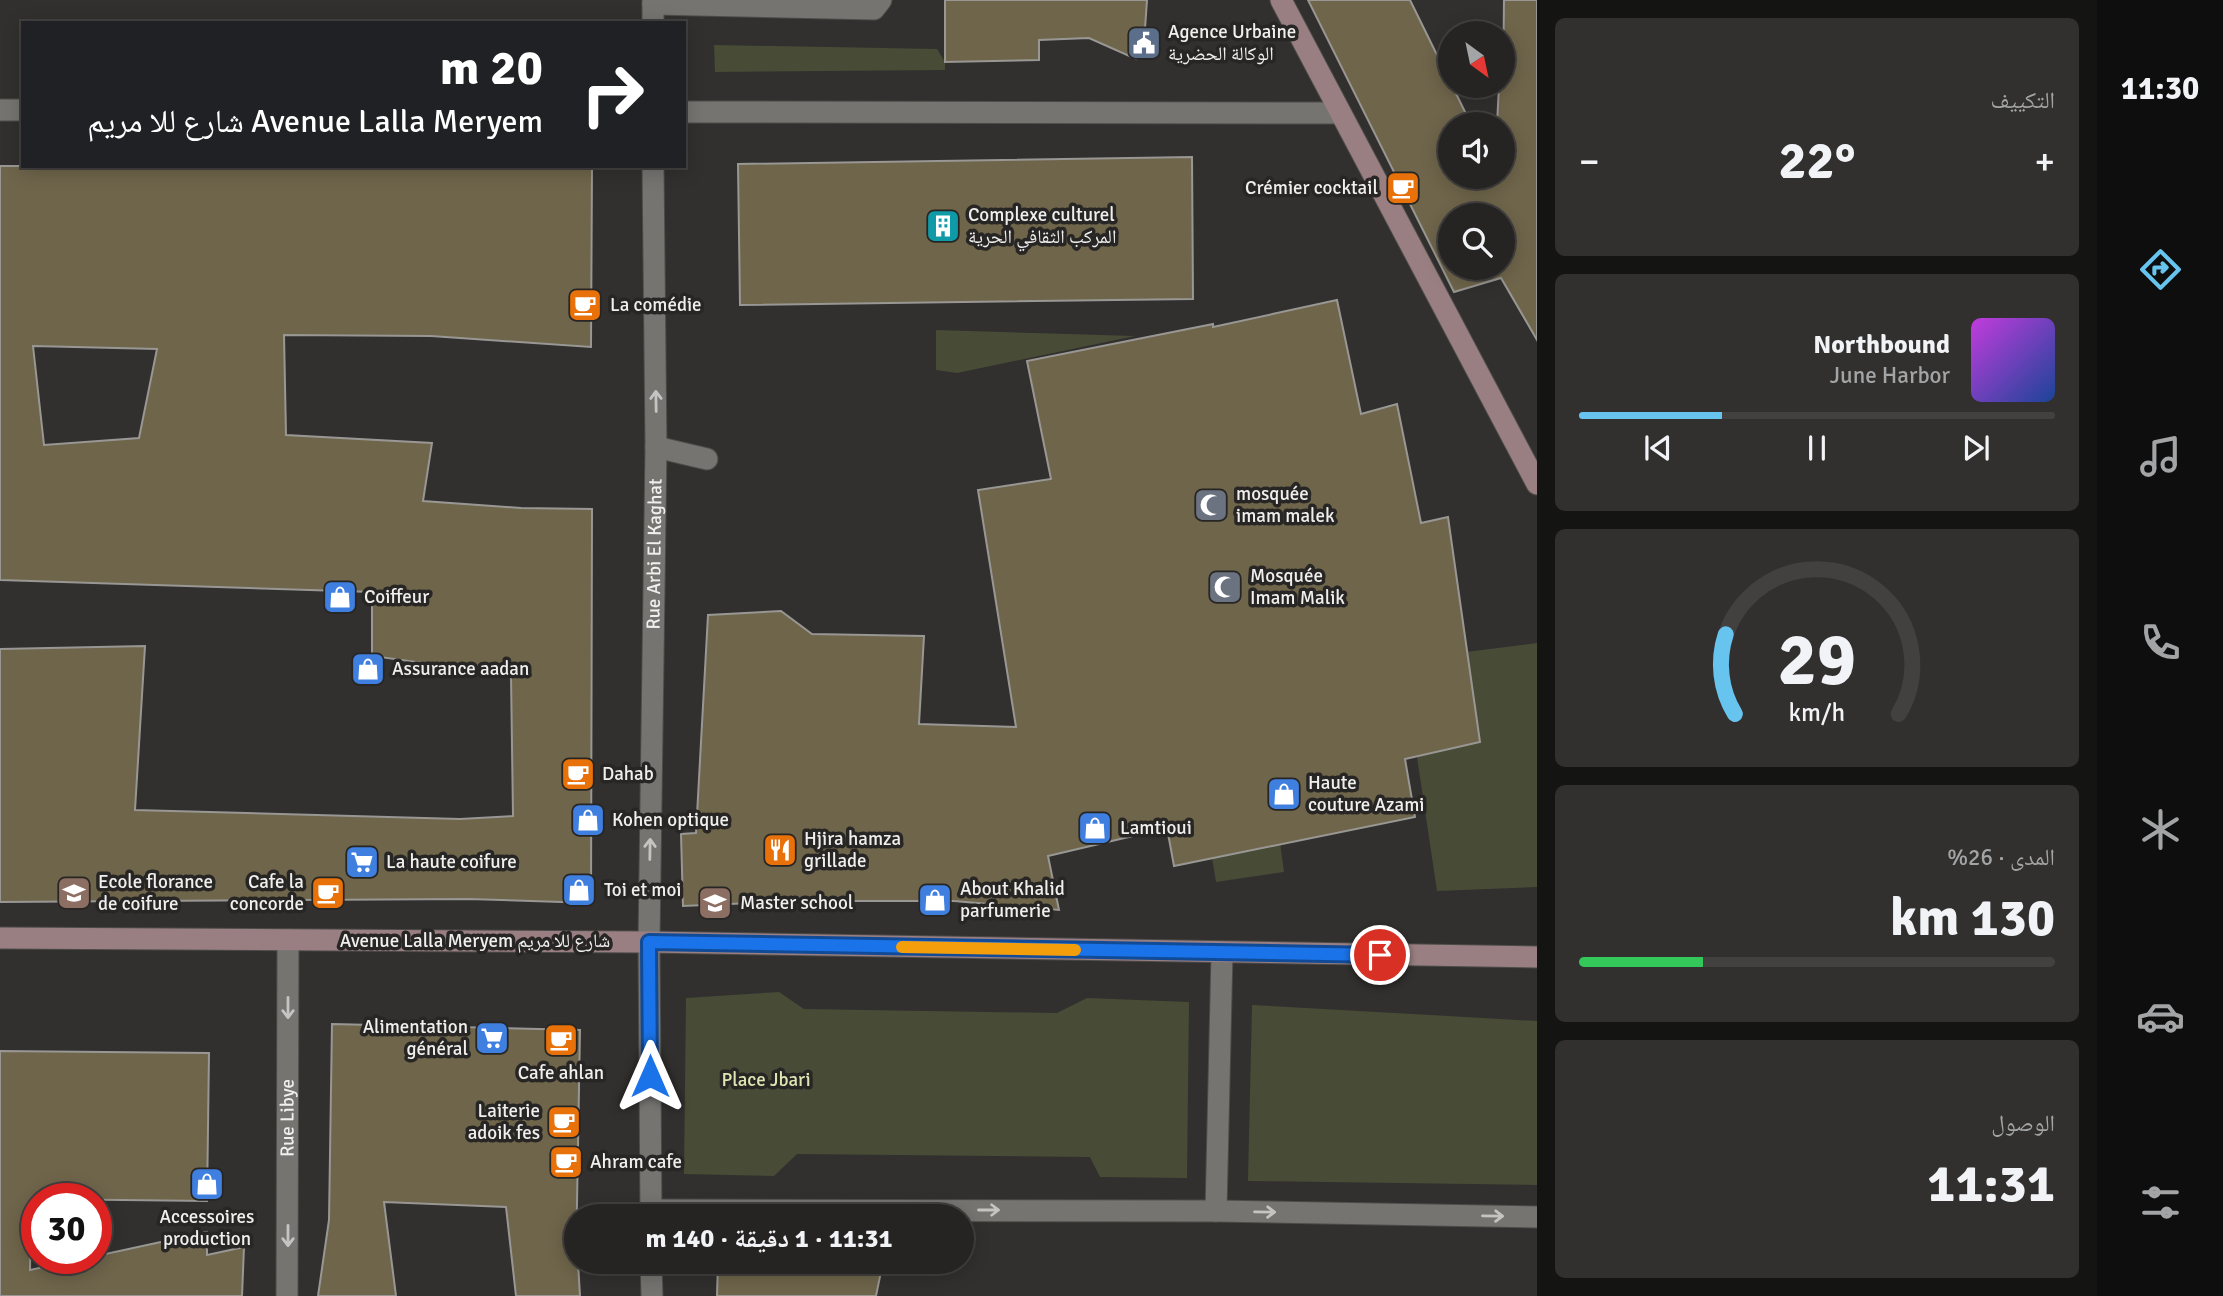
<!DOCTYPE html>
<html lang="ar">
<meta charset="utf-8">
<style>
:root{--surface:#252422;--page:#31302f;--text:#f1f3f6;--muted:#a3a4a5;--line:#424140;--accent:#67c4ef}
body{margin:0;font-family:Signika,"Noto Naskh Arabic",sans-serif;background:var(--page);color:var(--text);direction:rtl;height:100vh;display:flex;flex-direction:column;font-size:26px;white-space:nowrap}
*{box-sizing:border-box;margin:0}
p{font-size:23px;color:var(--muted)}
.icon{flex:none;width:38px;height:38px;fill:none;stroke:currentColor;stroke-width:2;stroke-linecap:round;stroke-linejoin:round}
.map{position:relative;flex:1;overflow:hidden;direction:ltr}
.panel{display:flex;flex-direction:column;gap:18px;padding:18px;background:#141413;width:560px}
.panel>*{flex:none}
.top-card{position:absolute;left:21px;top:21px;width:665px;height:147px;border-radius:0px;box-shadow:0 4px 18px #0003,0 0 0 2px var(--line);direction:rtl;background:#202124;color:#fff;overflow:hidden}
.needle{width:46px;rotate:147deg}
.buttons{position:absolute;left:1438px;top:21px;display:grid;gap:14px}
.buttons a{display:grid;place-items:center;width:77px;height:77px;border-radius:50%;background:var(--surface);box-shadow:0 4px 18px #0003,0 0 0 2px var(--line);font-size:35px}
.speed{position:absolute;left:21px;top:1183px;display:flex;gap:14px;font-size:35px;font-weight:700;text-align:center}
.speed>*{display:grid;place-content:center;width:91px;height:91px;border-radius:50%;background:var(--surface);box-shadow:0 4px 18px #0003,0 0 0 2px var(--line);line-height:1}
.speed .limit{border:10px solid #d22;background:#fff;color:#111}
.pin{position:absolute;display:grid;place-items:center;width:60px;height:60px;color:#fff;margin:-30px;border:4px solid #fff;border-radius:50%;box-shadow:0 2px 7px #0007}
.me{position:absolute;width:77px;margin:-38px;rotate:0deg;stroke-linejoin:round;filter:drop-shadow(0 0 5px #0008)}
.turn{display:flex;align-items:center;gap:24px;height:147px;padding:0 28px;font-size:32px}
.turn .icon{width:91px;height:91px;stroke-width:2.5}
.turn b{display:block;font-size:49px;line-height:60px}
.big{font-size:52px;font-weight:700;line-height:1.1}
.panel .card{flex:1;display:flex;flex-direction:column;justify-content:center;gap:10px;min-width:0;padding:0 24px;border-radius:10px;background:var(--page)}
.panel .dial{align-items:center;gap:0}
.dial svg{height:182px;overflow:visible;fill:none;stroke:var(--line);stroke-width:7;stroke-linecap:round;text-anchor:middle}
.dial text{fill:var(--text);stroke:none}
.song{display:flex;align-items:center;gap:21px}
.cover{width:84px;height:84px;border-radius:10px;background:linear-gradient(135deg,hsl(290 70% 55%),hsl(220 70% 35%))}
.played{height:7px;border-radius:4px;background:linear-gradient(90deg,var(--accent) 30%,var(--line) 30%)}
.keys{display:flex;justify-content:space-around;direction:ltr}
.heat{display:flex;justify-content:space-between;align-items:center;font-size:38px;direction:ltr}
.charge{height:10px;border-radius:5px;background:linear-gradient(90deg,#34c759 26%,var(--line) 0)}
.trip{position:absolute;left:564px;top:1204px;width:410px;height:70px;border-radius:35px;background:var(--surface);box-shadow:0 4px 18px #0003,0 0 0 2px var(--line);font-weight:700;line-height:70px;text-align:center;direction:rtl}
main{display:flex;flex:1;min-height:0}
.menu{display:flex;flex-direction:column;width:126px;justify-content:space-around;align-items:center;background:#0f0e0e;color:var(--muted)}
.menu .icon{width:49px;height:49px}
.menu .selected{color:var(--accent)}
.menu b{font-size:32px;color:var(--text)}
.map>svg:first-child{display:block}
</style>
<main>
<nav class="menu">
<b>11:30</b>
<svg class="icon selected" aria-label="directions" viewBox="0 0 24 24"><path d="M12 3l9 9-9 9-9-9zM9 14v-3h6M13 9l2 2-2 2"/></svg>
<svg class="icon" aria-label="music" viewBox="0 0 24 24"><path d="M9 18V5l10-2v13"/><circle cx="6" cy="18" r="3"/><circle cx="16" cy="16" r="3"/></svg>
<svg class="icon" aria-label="phone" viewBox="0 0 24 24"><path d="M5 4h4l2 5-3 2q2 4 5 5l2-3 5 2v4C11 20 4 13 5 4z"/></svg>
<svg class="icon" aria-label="climate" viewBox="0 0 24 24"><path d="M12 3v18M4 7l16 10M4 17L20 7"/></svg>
<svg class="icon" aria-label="car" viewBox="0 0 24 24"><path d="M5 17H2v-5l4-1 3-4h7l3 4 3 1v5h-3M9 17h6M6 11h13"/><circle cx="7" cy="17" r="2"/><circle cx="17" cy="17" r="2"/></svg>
<svg class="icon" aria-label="filters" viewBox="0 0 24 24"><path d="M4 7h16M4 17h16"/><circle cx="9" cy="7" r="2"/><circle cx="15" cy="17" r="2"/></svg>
</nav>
<section class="panel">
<div class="card"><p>التكييف</p>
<div class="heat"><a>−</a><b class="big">22°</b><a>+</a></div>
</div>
<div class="card">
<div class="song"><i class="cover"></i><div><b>Northbound</b><p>June Harbor</p></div></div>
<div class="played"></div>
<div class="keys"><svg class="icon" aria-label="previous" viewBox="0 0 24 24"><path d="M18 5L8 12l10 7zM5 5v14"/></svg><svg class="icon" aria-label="pause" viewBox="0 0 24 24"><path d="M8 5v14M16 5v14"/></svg><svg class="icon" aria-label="next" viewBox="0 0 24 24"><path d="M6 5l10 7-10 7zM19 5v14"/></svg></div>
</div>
<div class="card dial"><svg viewBox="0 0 100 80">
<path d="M14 69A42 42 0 1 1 86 69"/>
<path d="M14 69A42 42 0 0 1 10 34" stroke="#67c4ef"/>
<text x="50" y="56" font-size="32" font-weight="700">29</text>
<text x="50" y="72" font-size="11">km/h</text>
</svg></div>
<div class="card"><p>المدى · 26%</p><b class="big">130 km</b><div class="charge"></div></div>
<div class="card"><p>الوصول</p><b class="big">11:31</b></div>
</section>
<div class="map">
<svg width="1537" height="1296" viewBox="0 0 1537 1296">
<rect width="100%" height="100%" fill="#31302e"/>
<!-- green -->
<g fill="#484b36">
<polygon points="714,45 937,49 945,62 945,70 715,72"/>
<polygon points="936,330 1135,336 957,373 936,370"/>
<polygon points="1537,643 1537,887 1437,891 1417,757 1480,742 1466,652"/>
<polygon points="1279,835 1284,872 1216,882 1210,845"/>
<polygon points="779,992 804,1009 1057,1013 1087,998 1189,1002 1187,1178 1100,1177 1090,1157 797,1154 774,1176 684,1174 686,998"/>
<polygon points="1252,1005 1537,1021 1537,1185 1248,1181"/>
</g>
<!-- building -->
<g fill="#6f654b" stroke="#989794" stroke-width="2" fill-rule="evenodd">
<polygon points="945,0 1147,0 1144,43 1136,59 1089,38 1039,40 1039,60 945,62"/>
<path d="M 1308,0 L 1410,0 L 1471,124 L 1451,124 L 1451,177 L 1503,177 L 1503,124 L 1497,124 L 1499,86 L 1503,86 L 1504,0 L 1537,0 L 1537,340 L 1501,278 L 1454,292 ZM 1451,215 L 1503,215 L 1503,268 L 1451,268 Z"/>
<polygon points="1192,157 1193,299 740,305 738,164"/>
<path d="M 0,166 L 592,166 L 591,347 L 431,336 L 284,335 L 286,435 L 432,443 L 423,501 L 521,508 L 592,509 L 591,903 L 468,899 L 0,902 L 0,649 L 145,646 L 135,810 L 460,819 L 513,816 L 511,675 L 372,656 L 372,592 L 0,580 ZM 33,346 L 157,349 L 139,438 L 44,445 Z"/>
<polygon points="1337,300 1361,414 1397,404 1421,523 1448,517 1480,742 1405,759 1415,817 1174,866 1167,828 1048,856 1059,910 954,901 802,901 683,906 681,834 696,833 708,615 781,611 812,634 924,636 919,724 1016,727 978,490 1051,479 1027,361 1213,324 1213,327"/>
<polygon points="332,1024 580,1030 576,1262 578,1262 580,1296 516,1296 506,1207 384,1202 396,1296 318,1296 329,1220"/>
<polygon points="0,1051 209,1053 207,1201 37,1199 37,1201 31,1201 30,1270 85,1258 96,1258 96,1256 207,1232 207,1255 244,1247 242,1296 0,1296"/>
<polygon points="718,1262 883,1262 876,1296 717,1296"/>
</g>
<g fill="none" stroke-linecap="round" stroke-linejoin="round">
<!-- lane casing -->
<g stroke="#4d4c4a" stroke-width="23">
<g id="lane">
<polyline points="653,4 874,9 881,0"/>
<polyline points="656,447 707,459"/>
</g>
</g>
<!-- street casing -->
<g stroke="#4d4c4a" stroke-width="23">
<g id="street">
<polyline points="653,23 653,0"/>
<polyline points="0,110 23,110"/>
<polyline points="684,112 1339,113"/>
<polyline points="651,1210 1216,1211 1537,1217"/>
<polyline points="1216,1211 1222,953"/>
<path id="s1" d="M 651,1216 L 649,942 L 656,447 L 653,166"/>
<polyline points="651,1262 652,1296"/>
<path id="s2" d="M 287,1296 L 288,940"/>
</g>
</g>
<!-- secondary casing -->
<g stroke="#4d4c4a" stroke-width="23">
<g id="secondary">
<polyline points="1281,0 1537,484"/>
<polyline points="0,938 649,942 1537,957"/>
</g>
</g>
<!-- lane -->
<use href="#lane" stroke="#757471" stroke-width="21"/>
<!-- street -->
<use href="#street" stroke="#757471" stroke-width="21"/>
<!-- secondary -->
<use href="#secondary" stroke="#997f81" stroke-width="21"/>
</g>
<!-- one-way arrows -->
<defs><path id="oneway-shaft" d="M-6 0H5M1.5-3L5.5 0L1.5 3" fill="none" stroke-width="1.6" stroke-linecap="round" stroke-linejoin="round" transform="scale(1.75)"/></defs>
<g stroke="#c5c4c2">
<use href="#oneway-shaft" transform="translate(656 401) rotate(-91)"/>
<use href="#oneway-shaft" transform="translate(650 849) rotate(-89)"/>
<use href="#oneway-shaft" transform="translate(288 1008) rotate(90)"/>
<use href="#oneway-shaft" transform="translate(989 1210)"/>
<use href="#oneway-shaft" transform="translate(1265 1212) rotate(1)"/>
<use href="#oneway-shaft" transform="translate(1493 1216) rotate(1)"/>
<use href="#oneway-shaft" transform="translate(288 1236) rotate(90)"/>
</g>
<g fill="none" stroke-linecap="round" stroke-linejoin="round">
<!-- route casing -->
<g stroke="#114b97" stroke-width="18">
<polyline id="route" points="650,1076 649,942 1380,955"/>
</g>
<!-- route -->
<use href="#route" stroke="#1a73e8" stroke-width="12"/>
<!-- slow -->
<polyline stroke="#f59e0b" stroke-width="12" points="902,947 1075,950"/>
</g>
<!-- icons -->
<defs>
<g id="civic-square" transform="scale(1.75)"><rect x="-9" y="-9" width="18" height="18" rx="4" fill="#5c6f8a" stroke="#272624"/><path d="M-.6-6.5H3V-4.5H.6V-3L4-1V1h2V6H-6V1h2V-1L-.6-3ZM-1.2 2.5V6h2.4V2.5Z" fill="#fff"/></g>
<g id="cafe-square" transform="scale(1.75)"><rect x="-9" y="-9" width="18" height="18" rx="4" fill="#e8710a" stroke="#272624"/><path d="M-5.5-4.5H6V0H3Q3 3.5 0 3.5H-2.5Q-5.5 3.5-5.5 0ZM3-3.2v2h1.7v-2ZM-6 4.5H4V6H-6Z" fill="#fff"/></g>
<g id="building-square" transform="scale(1.75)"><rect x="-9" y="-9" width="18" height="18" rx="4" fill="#0f9aa8" stroke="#272624"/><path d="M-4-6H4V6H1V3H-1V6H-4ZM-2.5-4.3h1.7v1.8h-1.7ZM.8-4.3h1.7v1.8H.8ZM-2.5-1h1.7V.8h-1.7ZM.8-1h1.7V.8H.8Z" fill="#fff"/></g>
<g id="mosque-square" transform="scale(1.75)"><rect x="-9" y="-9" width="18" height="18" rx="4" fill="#6b7280" stroke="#272624"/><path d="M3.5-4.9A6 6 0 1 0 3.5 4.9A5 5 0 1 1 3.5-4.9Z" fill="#fff"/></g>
<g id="shop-square" transform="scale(1.75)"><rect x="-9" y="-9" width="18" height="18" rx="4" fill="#3f7fe0" stroke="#272624"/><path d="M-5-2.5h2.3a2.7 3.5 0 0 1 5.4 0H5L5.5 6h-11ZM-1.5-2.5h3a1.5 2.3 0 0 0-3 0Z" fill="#fff"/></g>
<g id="restaurant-square" transform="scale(1.75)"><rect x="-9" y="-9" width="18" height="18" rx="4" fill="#e8710a" stroke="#272624"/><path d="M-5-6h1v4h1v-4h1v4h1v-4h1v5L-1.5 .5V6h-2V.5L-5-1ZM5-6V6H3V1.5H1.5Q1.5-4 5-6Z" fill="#fff"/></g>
<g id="supermarket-square" transform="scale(1.75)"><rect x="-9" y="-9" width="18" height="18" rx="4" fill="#3f7fe0" stroke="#272624"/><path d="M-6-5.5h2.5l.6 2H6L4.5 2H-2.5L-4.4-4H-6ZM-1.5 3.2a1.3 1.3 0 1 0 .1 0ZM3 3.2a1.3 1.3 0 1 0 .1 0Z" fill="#fff"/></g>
<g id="school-square" transform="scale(1.75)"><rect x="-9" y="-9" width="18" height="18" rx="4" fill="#8d6e63" stroke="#272624"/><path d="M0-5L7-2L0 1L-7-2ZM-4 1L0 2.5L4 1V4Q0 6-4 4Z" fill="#fff"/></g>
</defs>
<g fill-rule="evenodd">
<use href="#civic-square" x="1144" y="43"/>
<use href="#cafe-square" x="1403" y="188"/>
<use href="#building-square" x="943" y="226"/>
<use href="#cafe-square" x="585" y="305"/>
<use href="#mosque-square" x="1211" y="505"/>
<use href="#mosque-square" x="1225" y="587"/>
<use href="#shop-square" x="340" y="597"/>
<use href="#shop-square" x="368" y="669"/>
<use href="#cafe-square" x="578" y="774"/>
<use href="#shop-square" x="1284" y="794"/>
<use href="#shop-square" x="588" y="820"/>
<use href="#shop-square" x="1095" y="828"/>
<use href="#restaurant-square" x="780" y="850"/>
<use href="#supermarket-square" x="362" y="862"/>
<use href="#shop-square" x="579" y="890"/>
<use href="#school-square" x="74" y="893"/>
<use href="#cafe-square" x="328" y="893"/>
<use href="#shop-square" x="935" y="900"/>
<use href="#school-square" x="715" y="903"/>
<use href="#supermarket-square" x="492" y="1038"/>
<use href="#cafe-square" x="561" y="1040"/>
<use href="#cafe-square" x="564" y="1122"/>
<use href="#cafe-square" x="566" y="1162"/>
<use href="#shop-square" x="207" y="1184"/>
</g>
<g text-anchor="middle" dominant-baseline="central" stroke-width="7" stroke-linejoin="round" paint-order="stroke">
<!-- poi labels -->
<g font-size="19" fill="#f0efee" stroke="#272624" text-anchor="start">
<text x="1168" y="32">Agence Urbaine<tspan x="1168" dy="22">الوكالة الحضرية</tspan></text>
<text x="1378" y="188" text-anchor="end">Crémier cocktail</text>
<text x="968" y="215">Complexe culturel<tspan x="968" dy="22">المركب الثقافي الحرية</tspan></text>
<text x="610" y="305">La comédie</text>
<text x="1236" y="494">mosquée<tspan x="1236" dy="22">imam malek</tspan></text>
<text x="1250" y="576">Mosquée<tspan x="1250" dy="22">Imam Malik</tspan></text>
<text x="364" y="597">Coiffeur</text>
<text x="392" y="669">Assurance aadan</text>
<text x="602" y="774">Dahab</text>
<text x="1308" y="783">Haute<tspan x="1308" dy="22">couture Azami</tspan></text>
<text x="612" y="820">Kohen optique</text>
<text x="1120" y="828">Lamtioui</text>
<text x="804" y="839">Hjira hamza<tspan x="804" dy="22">grillade</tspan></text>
<text x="386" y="862">La haute coifure</text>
<text x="98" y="882">Ecole florance<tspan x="98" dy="22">de coifure</tspan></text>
<text x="304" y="882" text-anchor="end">Cafe la<tspan x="304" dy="22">concorde</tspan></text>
<text x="960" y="889">About Khalid<tspan x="960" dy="22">parfumerie</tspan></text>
<text x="604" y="890">Toi et moi</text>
<text x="740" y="903">Master school</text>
<text x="468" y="1027" text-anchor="end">Alimentation<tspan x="468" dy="22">général</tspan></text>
<text x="561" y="1073" text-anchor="middle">Cafe ahlan</text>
<text x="540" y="1111" text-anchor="end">Laiterie<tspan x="540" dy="22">adoik fes</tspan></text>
<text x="590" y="1162">Ahram cafe</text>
<text x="207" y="1217" text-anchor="middle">Accessoires<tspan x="207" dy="22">production</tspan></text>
</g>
<!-- street labels -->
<g font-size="19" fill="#f0efee" stroke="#272624">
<text stroke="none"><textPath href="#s1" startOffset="662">Rue Arbi El Kaghat</textPath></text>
<text x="475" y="941">Avenue Lalla Meryem شارع للا مريم</text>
<text stroke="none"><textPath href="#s2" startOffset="178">Rue Libye</textPath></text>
</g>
<!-- park labels -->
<g font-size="19" fill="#dfe6b1" stroke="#272624">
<text x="766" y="1080">Place Jbari</text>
</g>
</g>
</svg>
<div class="buttons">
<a><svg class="needle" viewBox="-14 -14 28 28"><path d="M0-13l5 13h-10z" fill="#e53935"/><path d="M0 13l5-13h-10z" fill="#a3a4a5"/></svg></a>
<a><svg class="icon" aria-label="sound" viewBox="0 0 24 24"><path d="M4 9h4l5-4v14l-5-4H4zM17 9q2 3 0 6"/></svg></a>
<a><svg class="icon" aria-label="search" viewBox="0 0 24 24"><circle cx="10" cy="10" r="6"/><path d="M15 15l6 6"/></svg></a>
</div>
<div class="speed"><div class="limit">30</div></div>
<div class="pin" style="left:1380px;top:955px;background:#d93025"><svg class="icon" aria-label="arrive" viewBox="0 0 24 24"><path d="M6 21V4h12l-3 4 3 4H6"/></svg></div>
<svg class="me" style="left:650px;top:1076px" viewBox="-20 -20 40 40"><path d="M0-17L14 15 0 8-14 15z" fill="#1a73e8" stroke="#fff" stroke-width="4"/></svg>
<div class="trip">11:31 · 1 دقيقة · 140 m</div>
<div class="top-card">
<div class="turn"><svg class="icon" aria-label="right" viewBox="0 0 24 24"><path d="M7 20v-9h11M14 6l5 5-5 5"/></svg><div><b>20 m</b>Avenue Lalla Meryem شارع للا مريم</div></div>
</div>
</div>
</main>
